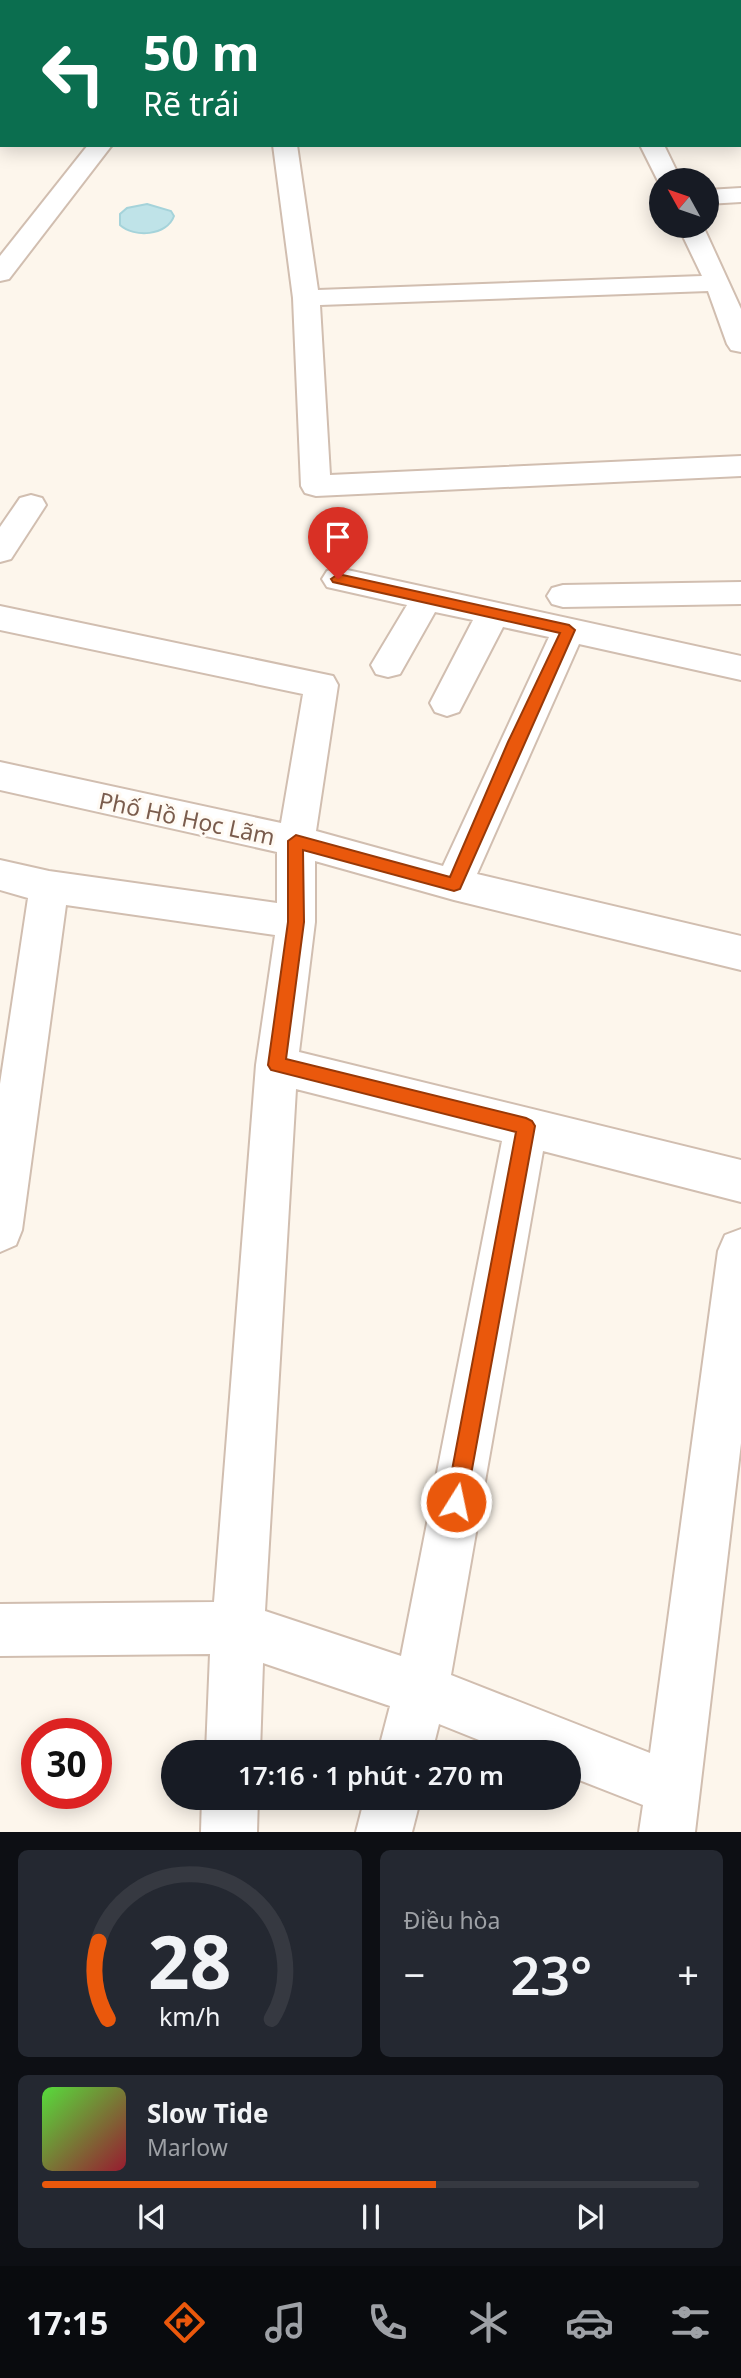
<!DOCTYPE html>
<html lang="vi">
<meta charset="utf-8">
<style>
:root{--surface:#171b24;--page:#242831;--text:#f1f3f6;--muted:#9ea1a6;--line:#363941;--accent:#ea580c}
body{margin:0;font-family:"Noto Sans",sans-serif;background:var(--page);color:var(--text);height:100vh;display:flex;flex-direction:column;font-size:26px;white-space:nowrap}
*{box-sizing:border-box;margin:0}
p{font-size:23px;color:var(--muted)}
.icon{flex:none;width:38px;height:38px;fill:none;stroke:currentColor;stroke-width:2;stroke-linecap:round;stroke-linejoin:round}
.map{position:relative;height:1832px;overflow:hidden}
.side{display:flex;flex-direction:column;gap:18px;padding:18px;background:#0d0f14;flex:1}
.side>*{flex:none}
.guide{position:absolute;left:0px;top:0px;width:742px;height:147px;box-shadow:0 4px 18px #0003;background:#0b6e4f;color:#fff;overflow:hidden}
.needle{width:46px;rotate:310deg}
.controls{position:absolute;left:649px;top:168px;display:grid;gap:14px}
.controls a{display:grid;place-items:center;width:70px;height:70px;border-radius:50%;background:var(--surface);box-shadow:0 4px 18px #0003;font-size:35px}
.speed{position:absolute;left:21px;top:1718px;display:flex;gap:14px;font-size:35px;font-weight:700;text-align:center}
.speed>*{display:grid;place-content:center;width:91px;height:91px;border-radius:50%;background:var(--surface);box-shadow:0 4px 18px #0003;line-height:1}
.speed .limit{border:10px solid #d22;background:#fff;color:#111}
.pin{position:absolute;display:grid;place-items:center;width:60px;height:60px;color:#fff;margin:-72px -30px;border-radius:50% 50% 50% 0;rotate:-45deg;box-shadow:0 0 7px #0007}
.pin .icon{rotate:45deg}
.me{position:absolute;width:77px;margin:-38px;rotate:10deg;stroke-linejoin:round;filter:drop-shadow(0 0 5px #0008)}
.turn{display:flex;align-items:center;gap:24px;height:147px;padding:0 28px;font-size:32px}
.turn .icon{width:91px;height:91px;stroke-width:2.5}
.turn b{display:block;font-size:49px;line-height:60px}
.big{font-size:52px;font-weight:600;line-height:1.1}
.side .widget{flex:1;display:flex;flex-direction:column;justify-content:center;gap:10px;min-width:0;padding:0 24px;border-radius:10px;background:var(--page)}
.side .dial{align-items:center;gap:0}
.dial svg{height:182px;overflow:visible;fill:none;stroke:var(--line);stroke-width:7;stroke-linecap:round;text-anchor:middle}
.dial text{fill:var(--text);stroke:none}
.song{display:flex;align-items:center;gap:21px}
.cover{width:84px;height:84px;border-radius:10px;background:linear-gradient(135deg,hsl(110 70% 55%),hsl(350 70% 35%))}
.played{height:7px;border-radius:4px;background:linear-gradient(90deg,var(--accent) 60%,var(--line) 60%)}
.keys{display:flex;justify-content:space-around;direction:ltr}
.heat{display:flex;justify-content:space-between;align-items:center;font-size:38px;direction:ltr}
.side .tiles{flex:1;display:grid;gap:18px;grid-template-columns:1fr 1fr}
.widget:last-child{grid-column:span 2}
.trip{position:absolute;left:161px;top:1740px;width:420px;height:70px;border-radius:35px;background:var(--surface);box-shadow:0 4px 18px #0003;font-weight:600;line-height:70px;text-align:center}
.tabs{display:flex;height:112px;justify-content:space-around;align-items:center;background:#090b0e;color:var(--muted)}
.tabs .icon{width:49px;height:49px}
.tabs .selected{color:var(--accent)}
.tabs b{font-size:32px;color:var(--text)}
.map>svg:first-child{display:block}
</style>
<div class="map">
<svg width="741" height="1832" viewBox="0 0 741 1832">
<rect width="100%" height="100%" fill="#fdf6ec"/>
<!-- water -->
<path fill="#bfe3e8" stroke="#a5d3da" stroke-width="2" d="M 147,204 L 171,211 L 174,216 C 167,236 134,238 120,225 L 120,214 L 127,208 Z"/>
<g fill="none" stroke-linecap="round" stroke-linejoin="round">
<!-- minor casing -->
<g stroke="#d1beb0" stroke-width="4">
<g id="minor">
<polygon points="247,0 267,0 246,2"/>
<rect x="740" y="97" width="1" height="14"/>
<polygon points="88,145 112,145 9,279 0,281 0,256"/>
<polygon points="273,145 297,145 318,290 702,276 678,226 703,226 741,309 741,352 731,350 727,344 708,291 320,305 330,475 741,456 741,476 316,496 305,493 301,486 293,298"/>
<polygon points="640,145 664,145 681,180 662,180 660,185"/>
<polygon points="741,188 741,202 707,204 707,190"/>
<polygon points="31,495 42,498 46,505 11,559 0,562 0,527 20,498"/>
<path d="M 338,568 L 741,656 L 741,680 L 579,644 L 477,874 L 741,936 L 741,970 L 454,900 L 315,861 L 315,922 L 299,1052 L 741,1160 L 741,1202 L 543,1151 L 451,1675 L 650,1753 L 718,1251 L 725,1235 L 741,1229 L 741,1443 L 695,1832 L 639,1832 L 643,1805 L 569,1776 L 569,1752 L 509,1752 L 439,1724 L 432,1752 L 378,1752 L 390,1706 L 263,1663 L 260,1752 L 206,1752 L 210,1654 L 0,1656 L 0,1604 L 214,1602 L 256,1065 L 275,935 L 66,905 L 22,1230 L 16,1245 L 0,1252 L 0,1084 L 28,898 L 0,890 L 0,860 L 49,871 L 277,903 L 277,852 L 0,790 L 0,762 L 281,823 L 303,694 L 0,630 L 0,606 L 333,676 L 338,685 L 316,831 L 443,866 L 549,637 L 503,627 L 459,712 L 447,716 L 435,712 L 430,703 L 473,620 L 435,612 L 400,674 L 388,677 L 376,674 L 371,665 L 407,605 L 327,587 L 322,579 L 327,571 ZM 296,1089 L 502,1141 L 401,1656 L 265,1611 Z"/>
<polygon points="741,582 741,604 563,607 552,604 547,596 552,588 563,585"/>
<polygon points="202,1797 258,1797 257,1832 201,1832"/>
<polygon points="365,1797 421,1797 412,1832 356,1832"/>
</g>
</g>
<!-- major casing -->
<g stroke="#dad1cd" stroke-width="4">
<g id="major">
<polygon points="631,0 657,0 630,2"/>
<polygon points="684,0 711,0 683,2"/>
<rect x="0" y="60" width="2" height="14"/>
</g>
</g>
<!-- minor -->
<use href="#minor" fill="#fff" fill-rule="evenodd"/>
<!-- major -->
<use href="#major" fill="#fbd9a5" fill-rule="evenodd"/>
</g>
<!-- route -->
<polygon fill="#ea580c" stroke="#983908" stroke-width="2" points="338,574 569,625 575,630 460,889 454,891 303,850 304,922 286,1059 526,1118 532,1121 535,1126 466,1502 463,1509 456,1512 449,1509 446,1502 516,1132 271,1070 268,1065 288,922 288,841 296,835 450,877 508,742 560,633 333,582 331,579"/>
<g text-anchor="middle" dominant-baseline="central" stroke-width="6" stroke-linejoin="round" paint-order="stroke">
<!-- street labels -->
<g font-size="23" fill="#7a5c4d" stroke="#fffaf3">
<text transform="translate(187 818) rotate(12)">Phố Hồ Học Lãm</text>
</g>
</g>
</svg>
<div class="controls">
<a><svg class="needle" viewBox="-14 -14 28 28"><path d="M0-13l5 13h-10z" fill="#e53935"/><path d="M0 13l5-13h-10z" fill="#9ea1a6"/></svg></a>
</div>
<div class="speed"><div class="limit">30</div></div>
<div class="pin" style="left:338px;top:579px;background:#d93025"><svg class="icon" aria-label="arrive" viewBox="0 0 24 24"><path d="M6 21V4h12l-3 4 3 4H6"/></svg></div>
<svg class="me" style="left:456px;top:1502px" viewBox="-20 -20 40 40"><circle r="17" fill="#ea580c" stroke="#fff" stroke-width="3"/><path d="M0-11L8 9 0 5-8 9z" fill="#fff"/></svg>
<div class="trip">17:16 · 1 phút · 270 m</div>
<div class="guide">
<div class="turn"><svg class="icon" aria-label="left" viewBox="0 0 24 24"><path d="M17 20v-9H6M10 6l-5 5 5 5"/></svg><div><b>50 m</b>Rẽ trái</div></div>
</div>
</div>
<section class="side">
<div class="tiles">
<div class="widget dial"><svg viewBox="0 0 100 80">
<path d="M14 69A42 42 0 1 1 86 69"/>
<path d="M14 69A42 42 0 0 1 10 35" stroke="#ea580c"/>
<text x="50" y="56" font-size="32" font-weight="700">28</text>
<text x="50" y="72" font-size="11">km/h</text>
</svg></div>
<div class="widget"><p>Điều hòa</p>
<div class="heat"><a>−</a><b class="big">23°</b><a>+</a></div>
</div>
<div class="widget">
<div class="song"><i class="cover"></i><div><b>Slow Tide</b><p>Marlow</p></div></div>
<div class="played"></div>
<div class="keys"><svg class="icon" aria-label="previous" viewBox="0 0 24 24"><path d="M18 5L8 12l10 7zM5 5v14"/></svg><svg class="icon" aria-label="pause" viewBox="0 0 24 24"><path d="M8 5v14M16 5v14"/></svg><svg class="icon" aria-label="next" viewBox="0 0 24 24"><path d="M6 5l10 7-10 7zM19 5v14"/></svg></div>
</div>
</div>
</section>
<nav class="tabs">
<b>17:15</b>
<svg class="icon selected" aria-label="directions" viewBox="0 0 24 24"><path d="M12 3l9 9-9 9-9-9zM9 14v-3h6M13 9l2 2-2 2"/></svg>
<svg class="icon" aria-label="music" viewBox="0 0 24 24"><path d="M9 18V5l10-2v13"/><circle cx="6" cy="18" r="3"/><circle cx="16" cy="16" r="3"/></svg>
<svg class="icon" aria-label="phone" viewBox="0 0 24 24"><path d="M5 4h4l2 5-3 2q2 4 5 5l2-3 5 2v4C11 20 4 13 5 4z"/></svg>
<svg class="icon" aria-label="climate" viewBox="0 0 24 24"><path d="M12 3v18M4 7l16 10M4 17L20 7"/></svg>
<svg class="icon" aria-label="car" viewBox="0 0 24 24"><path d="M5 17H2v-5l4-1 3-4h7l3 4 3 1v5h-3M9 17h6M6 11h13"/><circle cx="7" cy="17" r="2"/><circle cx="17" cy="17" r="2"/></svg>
<svg class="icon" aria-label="filters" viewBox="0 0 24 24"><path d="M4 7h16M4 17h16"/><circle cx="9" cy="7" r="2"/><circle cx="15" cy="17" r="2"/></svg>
</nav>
